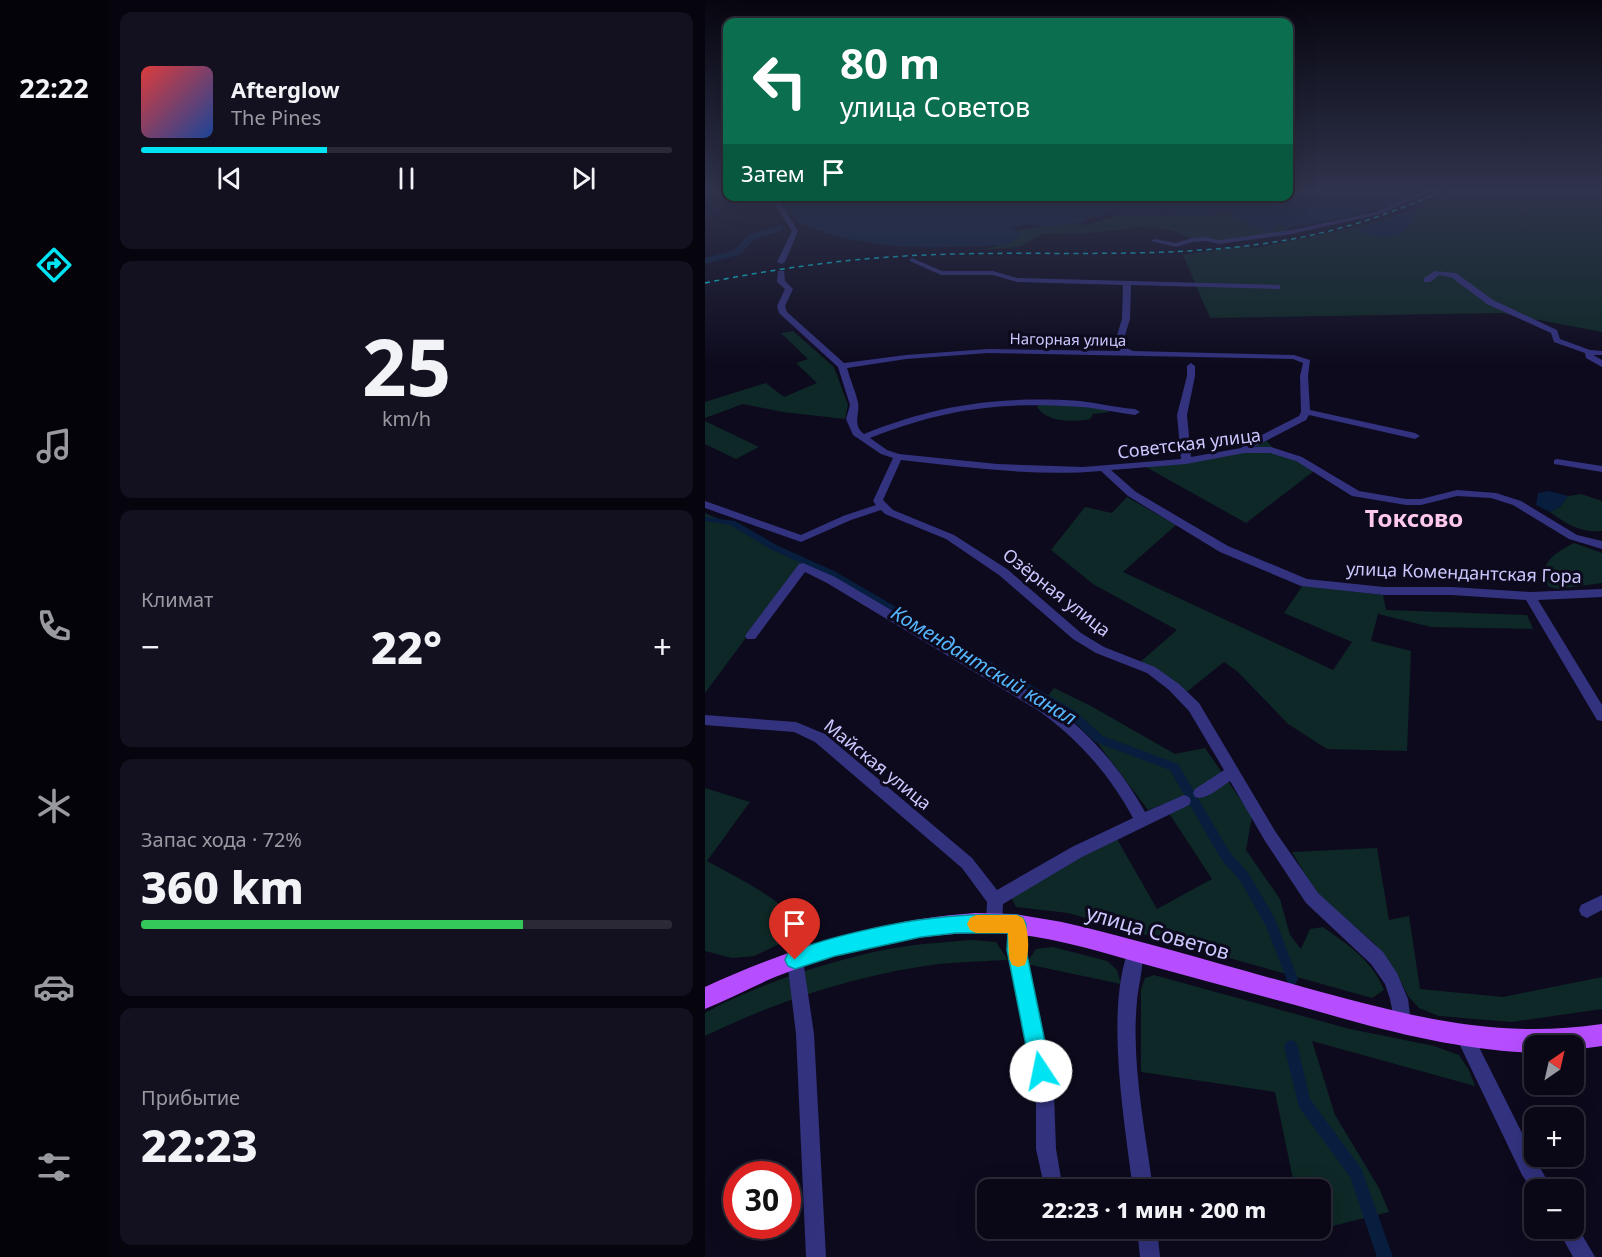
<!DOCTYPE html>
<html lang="ru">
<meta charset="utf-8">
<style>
:root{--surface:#0a0816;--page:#13111f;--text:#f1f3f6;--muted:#999aa1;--line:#2a2935;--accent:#00e3f2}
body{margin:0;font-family:"Noto Sans",sans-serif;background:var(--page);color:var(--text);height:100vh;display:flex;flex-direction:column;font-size:22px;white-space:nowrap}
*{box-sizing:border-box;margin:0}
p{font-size:20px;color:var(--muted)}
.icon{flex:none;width:33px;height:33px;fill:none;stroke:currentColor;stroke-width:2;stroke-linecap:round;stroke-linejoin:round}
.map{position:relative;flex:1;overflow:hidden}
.sheet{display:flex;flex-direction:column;gap:12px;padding:12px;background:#06040c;width:597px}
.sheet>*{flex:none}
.guide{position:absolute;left:18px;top:18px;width:570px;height:183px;border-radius:12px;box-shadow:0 6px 24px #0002,0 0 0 2px var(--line);background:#0b6e4f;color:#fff;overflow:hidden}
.needle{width:39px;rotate:34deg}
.controls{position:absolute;left:819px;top:1035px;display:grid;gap:12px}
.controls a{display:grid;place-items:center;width:60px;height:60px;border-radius:12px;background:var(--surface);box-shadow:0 6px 24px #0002,0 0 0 2px var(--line);font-size:30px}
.speed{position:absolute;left:18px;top:1161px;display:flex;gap:12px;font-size:30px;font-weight:700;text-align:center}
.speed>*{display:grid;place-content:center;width:78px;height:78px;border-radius:50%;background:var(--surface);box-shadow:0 6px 24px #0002,0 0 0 2px var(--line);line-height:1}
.speed .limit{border:9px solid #d22;background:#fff;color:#111}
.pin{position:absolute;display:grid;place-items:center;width:51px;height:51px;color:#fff;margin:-62px -26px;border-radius:50% 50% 50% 0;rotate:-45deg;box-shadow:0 0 6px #0007}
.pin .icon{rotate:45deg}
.me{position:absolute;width:66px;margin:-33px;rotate:349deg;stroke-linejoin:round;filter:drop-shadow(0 0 4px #0008)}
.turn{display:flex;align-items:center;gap:21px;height:126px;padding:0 18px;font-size:27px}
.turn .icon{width:78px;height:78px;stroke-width:2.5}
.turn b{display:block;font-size:42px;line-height:51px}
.then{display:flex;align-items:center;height:57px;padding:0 18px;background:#0003;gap:12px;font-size:22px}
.big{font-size:45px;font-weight:800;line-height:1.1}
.sheet .card{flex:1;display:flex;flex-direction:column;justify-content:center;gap:9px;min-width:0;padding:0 21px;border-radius:12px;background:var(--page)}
.sheet .dial{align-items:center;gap:0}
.dial b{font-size:78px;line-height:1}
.song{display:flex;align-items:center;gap:18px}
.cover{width:72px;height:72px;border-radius:9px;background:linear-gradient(135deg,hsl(0 70% 55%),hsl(220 70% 35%))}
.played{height:6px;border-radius:3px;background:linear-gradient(90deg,var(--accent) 35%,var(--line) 35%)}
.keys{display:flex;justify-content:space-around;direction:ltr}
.heat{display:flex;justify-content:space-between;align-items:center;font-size:33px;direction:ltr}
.charge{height:9px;border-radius:4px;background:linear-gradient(90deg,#34c759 72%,var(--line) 0)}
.trip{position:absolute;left:272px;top:1179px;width:354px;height:60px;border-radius:12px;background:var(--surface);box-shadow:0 6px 24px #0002,0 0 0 2px var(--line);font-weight:800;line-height:60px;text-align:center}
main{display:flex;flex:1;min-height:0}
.menu{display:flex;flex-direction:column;width:108px;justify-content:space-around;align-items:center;background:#040309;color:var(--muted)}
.menu .icon{width:42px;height:42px}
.menu .active{color:var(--accent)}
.menu b{font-size:27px;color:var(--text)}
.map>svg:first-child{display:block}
</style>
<main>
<nav class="menu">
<b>22:22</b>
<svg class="icon active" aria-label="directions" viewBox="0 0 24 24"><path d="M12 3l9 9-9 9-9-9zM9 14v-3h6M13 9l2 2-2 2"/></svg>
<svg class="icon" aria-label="music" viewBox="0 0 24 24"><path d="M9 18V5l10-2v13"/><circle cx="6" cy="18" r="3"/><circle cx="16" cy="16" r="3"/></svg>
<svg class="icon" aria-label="phone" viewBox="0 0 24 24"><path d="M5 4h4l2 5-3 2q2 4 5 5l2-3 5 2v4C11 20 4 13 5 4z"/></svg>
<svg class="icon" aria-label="climate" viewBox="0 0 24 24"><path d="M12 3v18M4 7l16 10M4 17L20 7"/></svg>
<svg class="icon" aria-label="car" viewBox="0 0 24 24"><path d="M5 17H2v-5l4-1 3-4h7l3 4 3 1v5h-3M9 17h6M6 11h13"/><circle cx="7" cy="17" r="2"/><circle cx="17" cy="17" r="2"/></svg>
<svg class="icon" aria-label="filters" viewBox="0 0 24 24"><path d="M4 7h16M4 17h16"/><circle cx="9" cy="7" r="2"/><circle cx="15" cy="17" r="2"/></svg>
</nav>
<section class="sheet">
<div class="card">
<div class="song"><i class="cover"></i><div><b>Afterglow</b><p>The Pines</p></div></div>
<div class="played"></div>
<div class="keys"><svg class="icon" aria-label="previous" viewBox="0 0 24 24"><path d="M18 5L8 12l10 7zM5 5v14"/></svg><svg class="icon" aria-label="pause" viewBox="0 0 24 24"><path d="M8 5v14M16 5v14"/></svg><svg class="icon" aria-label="next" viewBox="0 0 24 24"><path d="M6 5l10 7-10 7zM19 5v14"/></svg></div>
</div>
<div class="card dial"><b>25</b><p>km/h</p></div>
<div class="card"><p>Климат</p>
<div class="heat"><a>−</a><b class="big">22°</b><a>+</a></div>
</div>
<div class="card"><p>Запас хода · 72%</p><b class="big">360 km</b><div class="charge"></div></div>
<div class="card"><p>Прибытие</p><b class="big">22:23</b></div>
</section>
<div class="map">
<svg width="897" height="1257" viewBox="0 0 897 1257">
<rect width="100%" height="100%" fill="#0d0a1d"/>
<!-- green -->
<g fill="#0d2826">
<path d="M 751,189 L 897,189 L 897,332 L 797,313 L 505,318 L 478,255 L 544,245 L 547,249 C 615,233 691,225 751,189 Z"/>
<polygon points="517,212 530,215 558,231 575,225 584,228 580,232 516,240 501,237 485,238 467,230 436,227 383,233 337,234 314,247 278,250 309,241 316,233 311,231 361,222 382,225 414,215 446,214 463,217 478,214 502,216"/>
<polygon points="88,331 129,367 143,405 140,419 78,412 38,404 0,418 0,402 61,383 79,397 112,383 91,363 103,359 76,333"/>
<path d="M 335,404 L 395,408 L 405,412 L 388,414 L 385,419 C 368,422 343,423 332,407 Z"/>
<polygon points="0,421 54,447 31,459 0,444"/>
<polygon points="560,439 569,449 593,460 609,471 541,523 441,467 539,452"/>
<path d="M 876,494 L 897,501 L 897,531 C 876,533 861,524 845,512 L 856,506 L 863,496 Z"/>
<polygon points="422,497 471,525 418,572 628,670 647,642 579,613 598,585 678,595 681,610 822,615 828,629 726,627 673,614 666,641 706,651 702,751 622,749 583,724 533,672 519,662 479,694 434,663 472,630 388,584 346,550 380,507 407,513"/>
<polygon points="0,513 100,558 0,693"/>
<path d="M 869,543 L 897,553 L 897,583 L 853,589 L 844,587 C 830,565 851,552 869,543 Z"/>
<path d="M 349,688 L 386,706 L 470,754 L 500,748 L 547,816 L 541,850 L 575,899 L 585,935 L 596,949 L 605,929 L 618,927 C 642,944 668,961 679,990 L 667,998 L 363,913 L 311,907 L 306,897 L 375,857 L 412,839 L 452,909 L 507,879 L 458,804 L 443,810 L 369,712 L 342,697 Z"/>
<path d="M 0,788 L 45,802 L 2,861 C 39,881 74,898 103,930 L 49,956 L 27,958 L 0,951 Z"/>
<polygon points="672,848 684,920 704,916 715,989 798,997 897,977 897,1009 806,1022 734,1016 714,1008 703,996 693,976 669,943 611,893 587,852"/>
<path d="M 267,940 L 291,942 L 303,960 C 280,961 256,962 233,964 C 152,975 74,1000 0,1036 L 0,1013 C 51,984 144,954 202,946 C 224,943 245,942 267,940 Z"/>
<polygon points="348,947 402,961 412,970 416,984 321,964 331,949"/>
<polygon points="449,975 645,1029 729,1046 754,1055 764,1070 770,1086 607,1041 630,1115 674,1188 684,1212 599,1233 598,1229 615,1228 615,1190 590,1189 570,1092 436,1072 436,989 440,978"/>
</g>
<!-- water -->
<g fill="#081e3f">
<path d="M 584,189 L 723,189 C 679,212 633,220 584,228 L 575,225 L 565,232 L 558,231 L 530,218 L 530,215 L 518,212 L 502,216 L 400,214 L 394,217 L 380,219 L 380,223 C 367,221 358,226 346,226 C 333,227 321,221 308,229 L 316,233 L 309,241 L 298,245 C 222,249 165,251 94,223 L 93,219 C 82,214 78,209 76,198 L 72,197 L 584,196 Z"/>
<path d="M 711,211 C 709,215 708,221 705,225 C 694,242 665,238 651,228 Z"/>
<polygon points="844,491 863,496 856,506 845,512 831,505 833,493"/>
</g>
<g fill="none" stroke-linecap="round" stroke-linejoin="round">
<!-- canal -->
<g fill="#081e3f" fill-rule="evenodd">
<polygon points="0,517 30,521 73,546 129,571 369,710 398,736 473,764 524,851 544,874 570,919 593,979 591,983 587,985 583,983 561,926 536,882 516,859 465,770 390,742 363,716 123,575 67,550 25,525 0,521"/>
<polygon points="586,1040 591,1042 593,1047 605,1099 656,1168 688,1257 672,1257 645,1177 594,1107 579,1047 581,1042"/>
</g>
<!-- river -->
<polygon fill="#081e3f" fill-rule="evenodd" points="75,225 78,226 78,230 49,239 36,254 0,264 0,258 30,250 43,235"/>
<!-- minor -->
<g fill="#32327f" fill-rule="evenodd">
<polygon points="724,189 731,189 675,214 587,234 514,244 501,241 488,242 471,247 446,241 449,239 471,243 487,238 501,237 514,240 587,230 671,212"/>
<polygon points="64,196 72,197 93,231 80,262 76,264 72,262 87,231"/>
<path d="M 207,258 L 237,271 L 288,271 L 312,278 L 575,285 L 575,289 L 572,289 L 426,285 L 425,319 L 420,335 L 419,347 L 428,351 L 589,355 L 605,360 L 603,376 L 605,410 L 710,433 L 715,436 L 710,439 L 604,415 L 601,420 L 549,447 L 566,447 L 597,457 L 654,491 L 701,499 L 716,499 L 752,490 L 791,493 L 816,501 L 872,535 L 897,541 L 897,549 L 864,539 L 808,505 L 786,498 L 752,496 L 716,505 L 701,505 L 647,496 L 591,461 L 565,453 L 539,453 L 481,464 L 406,470 L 431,492 L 523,546 L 602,579 L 679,587 L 747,587 L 825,592 L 897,589 L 897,597 L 833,600 L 897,705 L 897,721 L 892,720 L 821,600 L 747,595 L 679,595 L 596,586 L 515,552 L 423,496 L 396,471 C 330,477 262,467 196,460 L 178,500 L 188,510 L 249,535 L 302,569 L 376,633 L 399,647 L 450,667 L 474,684 L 494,703 L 570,831 L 613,893 L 678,952 L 692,973 L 703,999 L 706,1023 L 703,1029 L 697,1032 L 691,1029 L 685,999 L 680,984 L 666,964 L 601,903 L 560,841 L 525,781 C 516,787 501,801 490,797 L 488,793 L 490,789 L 519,770 L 484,711 L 464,690 L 442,673 L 391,653 L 368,639 L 294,575 L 241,539 L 180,514 L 176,510 L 146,520 L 96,542 L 0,508 L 0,501 L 96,535 L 138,516 L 171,505 L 168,501 L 188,458 L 176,454 L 148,435 L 141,419 L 145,405 L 133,367 L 74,313 L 72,306 L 80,289 L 72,282 L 73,271 L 79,271 L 80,281 L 88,289 L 80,306 L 82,312 L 139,363 L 201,355 L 283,349 L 415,351 L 411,348 L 412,335 L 417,319 L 418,285 L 312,282 L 288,275 L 236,275 L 205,261 L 205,259 ZM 283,353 L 588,359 L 598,363 L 595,376 L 596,412 L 594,416 L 545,441 L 536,448 L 486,457 L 482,415 L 490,376 L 490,366 L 486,363 L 482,366 L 482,376 L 472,415 L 476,459 L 378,467 L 292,464 L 194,454 L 182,450 L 165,438 C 238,409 297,401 376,407 C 394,408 412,413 430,415 L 435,412 L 430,409 C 412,408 394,403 375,401 C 295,396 234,404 159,434 C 147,425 155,414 153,402 C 150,390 145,379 142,368 L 201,359 Z"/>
<polygon points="730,271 751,273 788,300 852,330 855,339 885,350 897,351 897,355 888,355 897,360 897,367 881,358 880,353 849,342 846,333 782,304 746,277 734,275 725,282 719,282 719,278"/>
<polygon points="852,459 897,466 897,472 849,464 849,460"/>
<path d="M 98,563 L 130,577 L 344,703 C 385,733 416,769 440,812 L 479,795 L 484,797 L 486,801 L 484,805 L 377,857 L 298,904 L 297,923 L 295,928 L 289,931 L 283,928 L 281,923 L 282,902 L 257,868 L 110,742 L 89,732 L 0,725 L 0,715 L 91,722 L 120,734 L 267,858 L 292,890 L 367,847 L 428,818 C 405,775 374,740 334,711 L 122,583 L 100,572 L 50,639 L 42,639 L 40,636 L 42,633 L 94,564 Z"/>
<polygon points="897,895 897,910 882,918 876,915 874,910 876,905"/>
<polygon points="312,916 318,919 320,924 320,949 349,1093 351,1149 358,1190 340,1190 331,1149 331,1093 304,949 304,924 306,919"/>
<path d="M 431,944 L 437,946 C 441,955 433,988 432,1001 C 426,1063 440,1128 448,1190 L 428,1190 C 420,1123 399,1008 425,946 Z"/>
<polygon points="90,952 96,954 98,960 109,1034 121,1257 101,1257 91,1034 82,960 84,954"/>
<polygon points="760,1028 766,1031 831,1161 848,1190 830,1190 830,1194 817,1175 751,1037 754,1031"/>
<polygon points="869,1221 890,1257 868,1257 852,1228 868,1228"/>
<polygon points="432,1228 452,1228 455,1257 435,1257"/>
</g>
<!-- major -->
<path fill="#b64eff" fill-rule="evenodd" d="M 270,913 L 309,914 L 357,922 C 438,941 518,965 598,987 C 702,1015 788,1040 897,1024 L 897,1046 L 868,1050 L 868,1046 L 830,1046 L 830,1053 C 753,1050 681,1031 608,1010 C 554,995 500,981 446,966 C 387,950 331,930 269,933 C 201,935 133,952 70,977 C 47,987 24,999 0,1009 L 0,987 C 87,947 174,920 270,913 Z"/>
<!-- rail -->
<path stroke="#00e3f2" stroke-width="1.5" stroke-dasharray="5 4.5" stroke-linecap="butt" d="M 0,283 C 73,268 146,258 220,255 C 355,249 496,264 628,230 C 668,220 705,205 743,189"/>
</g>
<!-- sky -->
<linearGradient id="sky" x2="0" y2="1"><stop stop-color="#070610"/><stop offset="0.52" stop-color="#2f334c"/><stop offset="1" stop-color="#2f334c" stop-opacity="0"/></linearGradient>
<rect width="897" height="365" fill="url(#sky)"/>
<!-- route -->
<path fill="#00e3f2" stroke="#00949d" stroke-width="1.5" d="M 312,915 L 318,918 L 321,924 L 321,950 L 346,1071 L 343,1078 L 336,1081 L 329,1078 L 326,1071 L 302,950 L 303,933 L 251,933 L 216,937 L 130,956 L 90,969 L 83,966 L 80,960 L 83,953 C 128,935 203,919 251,916 C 271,914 292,915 312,915 Z"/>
<!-- slow -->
<path fill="#f59e0b" d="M 271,915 L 312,915 L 318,918 C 324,930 325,953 320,965 L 313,967 L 307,965 L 304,958 L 303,933 L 271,933 L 265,930 L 262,924 L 265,918 Z"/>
<g text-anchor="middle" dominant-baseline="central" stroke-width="6" stroke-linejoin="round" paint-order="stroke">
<!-- far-street labels -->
<g font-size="15" fill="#cbc7ff" stroke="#0d0a1d">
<text transform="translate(363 339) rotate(1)">Нагорная улица</text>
</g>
<!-- street labels -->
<g font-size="18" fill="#cbc7ff" stroke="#0d0a1d">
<text transform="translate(484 443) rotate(-7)">Советская улица</text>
<text transform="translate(759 572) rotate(2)">улица Комендантская Гора</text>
<text transform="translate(352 592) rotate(38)">Озёрная улица</text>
<text transform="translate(173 764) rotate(39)">Майская улица</text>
</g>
<!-- water labels -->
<g font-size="20" font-style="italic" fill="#55b7ff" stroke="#0d0a1d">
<text transform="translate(279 665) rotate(31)">Комендантский канал</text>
</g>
<!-- near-street labels -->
<g font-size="21" fill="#cbc7ff" stroke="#0d0a1d">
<text transform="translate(453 932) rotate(16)">улица Советов</text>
</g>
<!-- district labels -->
<g font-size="24" font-weight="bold" fill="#ffc9ed" stroke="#0d0a1d">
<text x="709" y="517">Токсово</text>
</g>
</g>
</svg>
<div class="controls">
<a><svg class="needle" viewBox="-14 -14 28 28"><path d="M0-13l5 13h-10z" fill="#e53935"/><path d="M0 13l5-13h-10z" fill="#999aa1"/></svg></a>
<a>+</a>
<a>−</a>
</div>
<div class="speed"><div class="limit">30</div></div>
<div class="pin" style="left:90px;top:960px;background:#d93025"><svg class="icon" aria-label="arrive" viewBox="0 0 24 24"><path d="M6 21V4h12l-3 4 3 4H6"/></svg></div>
<svg class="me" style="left:336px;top:1071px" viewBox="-20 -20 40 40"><circle r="19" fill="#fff"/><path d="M0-13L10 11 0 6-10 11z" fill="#00e3f2"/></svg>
<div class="trip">22:23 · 1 мин · 200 m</div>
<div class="guide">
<div class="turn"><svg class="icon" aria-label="left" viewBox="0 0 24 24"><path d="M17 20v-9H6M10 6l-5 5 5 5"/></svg><div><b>80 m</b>улица Советов</div></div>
<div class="then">Затем<svg class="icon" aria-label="arrive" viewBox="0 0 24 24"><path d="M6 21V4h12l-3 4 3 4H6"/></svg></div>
</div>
</div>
</main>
